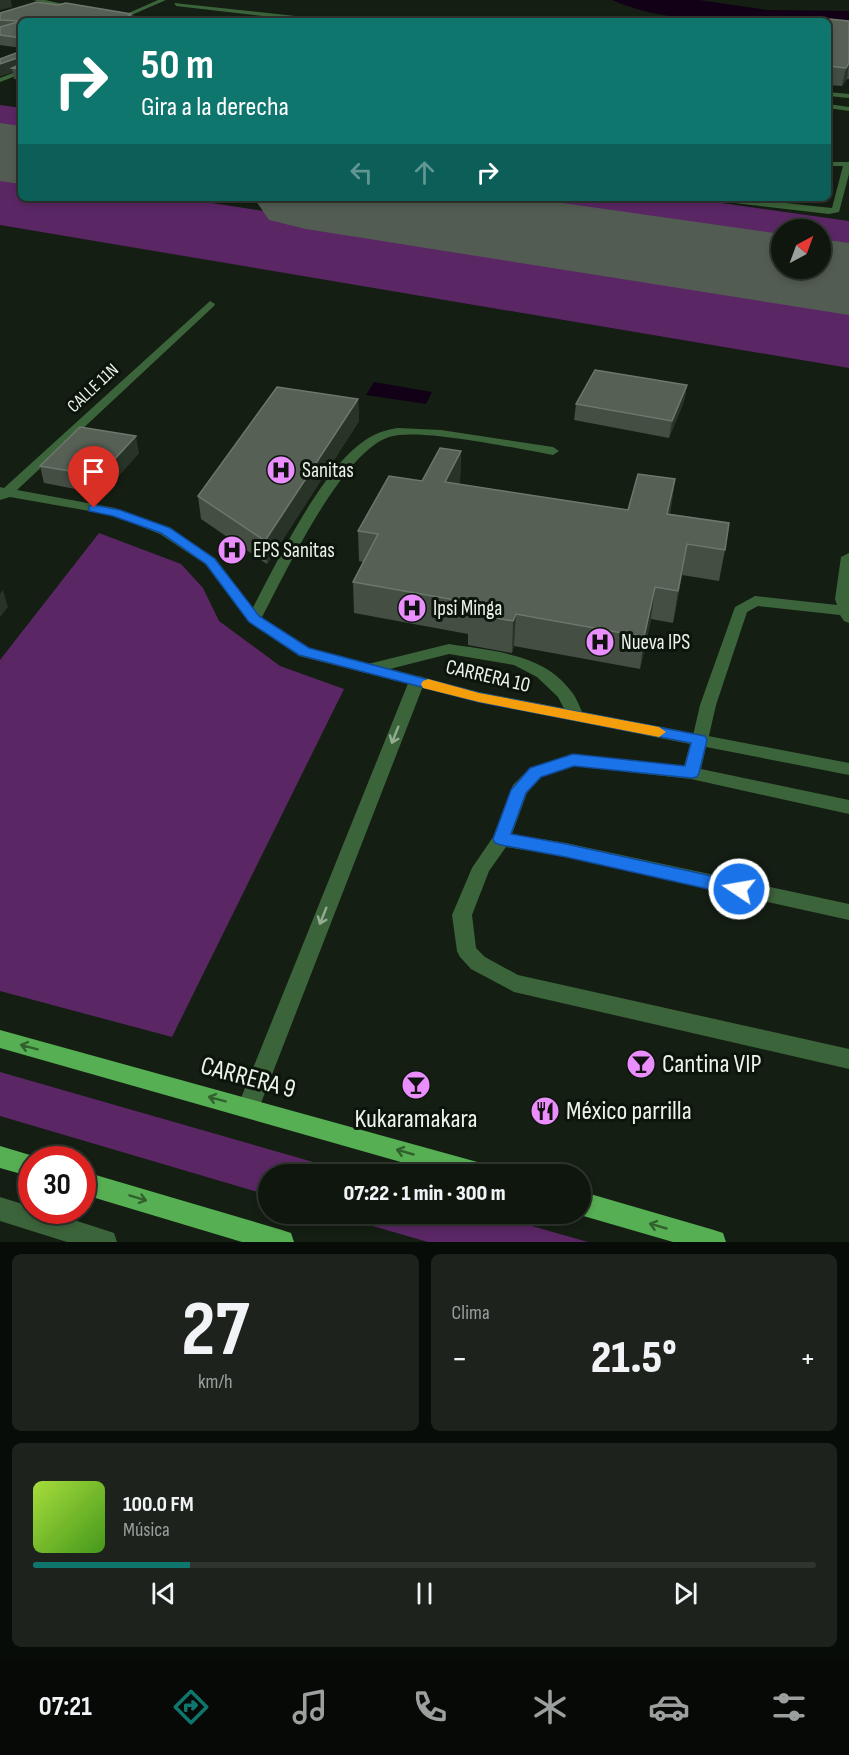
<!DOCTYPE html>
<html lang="es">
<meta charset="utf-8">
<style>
:root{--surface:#0f160e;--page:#1d231c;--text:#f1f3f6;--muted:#9b9f9e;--line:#2f352e;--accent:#0f766e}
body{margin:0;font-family:"Sofia Sans Condensed",sans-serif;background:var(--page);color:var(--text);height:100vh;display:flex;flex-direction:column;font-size:22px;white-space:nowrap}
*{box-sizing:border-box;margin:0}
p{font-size:20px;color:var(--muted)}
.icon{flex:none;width:33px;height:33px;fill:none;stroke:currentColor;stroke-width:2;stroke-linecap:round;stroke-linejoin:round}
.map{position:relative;height:1242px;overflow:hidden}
.sheet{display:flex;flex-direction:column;gap:12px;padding:12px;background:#080c08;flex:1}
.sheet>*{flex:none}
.guide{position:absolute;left:18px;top:18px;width:813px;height:183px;border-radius:9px;box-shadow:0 3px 9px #0003,0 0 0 2px var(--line);background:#0f766e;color:#fff;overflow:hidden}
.needle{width:39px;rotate:41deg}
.tools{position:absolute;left:771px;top:219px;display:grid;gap:12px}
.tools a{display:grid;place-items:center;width:60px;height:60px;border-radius:50%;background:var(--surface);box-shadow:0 3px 9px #0003,0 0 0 2px var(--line);font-size:30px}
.speed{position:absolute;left:18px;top:1146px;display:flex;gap:12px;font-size:30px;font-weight:700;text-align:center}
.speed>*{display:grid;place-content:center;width:78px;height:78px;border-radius:50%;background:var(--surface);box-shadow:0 3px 9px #0003,0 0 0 2px var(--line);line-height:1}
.speed .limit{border:9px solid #d22;background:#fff;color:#111}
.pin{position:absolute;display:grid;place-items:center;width:51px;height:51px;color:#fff;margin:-62px -26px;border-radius:50% 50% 50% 0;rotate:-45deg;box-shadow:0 0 6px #0007}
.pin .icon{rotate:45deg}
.me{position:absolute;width:66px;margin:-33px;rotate:282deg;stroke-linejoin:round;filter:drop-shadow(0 0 4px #0008)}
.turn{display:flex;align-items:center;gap:21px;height:126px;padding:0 24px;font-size:27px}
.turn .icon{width:78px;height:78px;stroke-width:2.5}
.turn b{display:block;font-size:42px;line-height:51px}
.lanes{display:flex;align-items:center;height:57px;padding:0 24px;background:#0003;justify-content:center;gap:30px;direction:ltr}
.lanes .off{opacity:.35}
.big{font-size:45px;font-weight:800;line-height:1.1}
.sheet .tile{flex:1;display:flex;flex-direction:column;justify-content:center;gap:9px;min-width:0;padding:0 21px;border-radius:9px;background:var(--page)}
.sheet .dial{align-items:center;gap:0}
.dial b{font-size:78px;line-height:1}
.song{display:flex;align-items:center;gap:18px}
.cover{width:72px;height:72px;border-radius:9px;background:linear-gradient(135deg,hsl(80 70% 55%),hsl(100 70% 35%))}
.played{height:6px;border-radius:3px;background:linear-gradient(90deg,var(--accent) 20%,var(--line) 20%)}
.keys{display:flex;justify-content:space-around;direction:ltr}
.heat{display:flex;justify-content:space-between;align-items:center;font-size:33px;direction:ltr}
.sheet .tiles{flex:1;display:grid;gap:12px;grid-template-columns:1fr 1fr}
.tile:last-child{grid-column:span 2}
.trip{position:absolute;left:258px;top:1164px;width:333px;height:60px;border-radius:30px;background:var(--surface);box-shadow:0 3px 9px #0003,0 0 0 2px var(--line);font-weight:800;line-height:60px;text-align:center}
.tab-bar{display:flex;height:96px;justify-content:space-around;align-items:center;background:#060906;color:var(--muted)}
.tab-bar .icon{width:42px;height:42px}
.tab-bar .selected{color:var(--accent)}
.tab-bar b{font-size:27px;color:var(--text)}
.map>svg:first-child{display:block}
</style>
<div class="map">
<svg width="849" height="1242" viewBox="0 0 849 1242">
<rect width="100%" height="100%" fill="#141e13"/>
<!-- green -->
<g fill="#5a2764">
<polygon points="0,105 21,108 21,142 0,139"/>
<polygon points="0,171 21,174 21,198 179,198 849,300 849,368 0,225"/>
<polygon points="408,198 686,198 849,221 849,262 821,258 820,230 782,230 781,252"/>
<polygon points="99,533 181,564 203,588 219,621 280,666 344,689 172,1037 0,991 0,660"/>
<polygon points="0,1072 355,1174 268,1174 268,1195 0,1116"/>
<polygon points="331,1214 490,1214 588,1242 428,1242"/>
</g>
<!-- water -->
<g fill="#120017">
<path d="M 612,0 L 699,0 L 767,10 L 849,11 L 849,24 C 771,13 688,33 612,0 Z"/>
<polygon points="374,382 432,392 426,404 366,395"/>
</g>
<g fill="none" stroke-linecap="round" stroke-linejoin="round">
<!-- runway -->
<g fill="#525c52" fill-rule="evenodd">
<polygon points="0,123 21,126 21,184 0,181"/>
<polygon points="254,198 527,198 782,234 782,268 820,268 820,239 849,243 849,315 306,229 269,220"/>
</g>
<!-- service -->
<g fill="#3c643a" fill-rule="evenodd">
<polygon points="21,70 21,74 0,82 0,78"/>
<polygon points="828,92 849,94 849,98 828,96"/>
<path d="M 398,428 L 441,430 L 553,447 L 559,451 L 553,455 C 519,449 418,427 389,437 C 341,453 285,574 261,619 L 259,622 L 249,622 L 247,619 C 273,570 319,472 364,441 C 375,433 385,430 398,428 Z"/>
<polygon points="849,553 849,623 844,621 840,615 758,606 747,612 716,705 708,740 706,744 694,744 692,740 700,705 735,607 755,596 837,605 835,599 841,557"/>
<path d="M 449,644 C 492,651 543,653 571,691 C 577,698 580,708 584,716 L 582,720 L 570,720 L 558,697 L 537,677 L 514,665 L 449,654 L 370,674 L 362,669 L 364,665 Z"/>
<polygon points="417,676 423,677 425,681 259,1108 256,1115 248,1118 240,1115 237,1108 409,681 411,677"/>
</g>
<!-- minor -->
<g fill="#3c643a" fill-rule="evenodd">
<polygon points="33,0 45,0 81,8 78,10"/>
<polygon points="158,0 166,0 127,17 122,16"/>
<polygon points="174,3 323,19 326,21 307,21 176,6"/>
<polygon points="828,104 849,107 849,111 828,108"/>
<polygon points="828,162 849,162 849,174 839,212 829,214 718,201 714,198 740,198 832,208 843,166 828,166"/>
<polygon points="210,301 215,304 214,306 17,490 115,508 170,528 215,558 259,616 309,648 479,692 849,763 849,775 706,747 701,769 849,800 849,814 691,779 574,766 541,777 527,793 512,834 566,843 849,904 849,920 566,857 506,847 489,871 472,915 476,948 485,957 518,975 849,1049 849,1069 514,992 471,969 460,957 457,951 452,915 472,868 493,837 513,785 529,769 573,754 684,766 690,744 479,702 299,656 249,622 205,564 160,534 112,515 10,497 0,500 0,487 4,488"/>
</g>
<!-- tertiary -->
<polygon fill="#3c643a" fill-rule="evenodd" points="0,1197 32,1207 32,1210 43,1210 105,1230 114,1233 117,1242 67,1242 0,1221"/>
<!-- primary -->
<g fill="#57af53" fill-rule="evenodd">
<polygon points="0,1030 481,1163 489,1166 493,1174 443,1174 0,1048"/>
<polygon points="0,1146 40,1158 32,1160 32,1177 0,1168"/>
<polygon points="82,1171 282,1230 291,1233 294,1242 242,1242 82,1194"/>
<polygon points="580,1191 714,1230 723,1233 726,1242 673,1242 580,1215 577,1214 580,1214"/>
</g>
</g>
<!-- wall -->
<g fill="#444e43">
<polygon points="58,5 131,14 132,16 21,21 21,48 0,45 0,20"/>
<polygon points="828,21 849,21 849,79 847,79 842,86 828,85"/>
<polygon points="21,51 21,80 14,79 13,72 0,76"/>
<polygon points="687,385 684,401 669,438 574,420 576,404"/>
<polygon points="358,399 359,421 267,564 201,519 198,496"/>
<polygon points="461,451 460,481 459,484 628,510 675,479 670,514 725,550 719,581 682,575 673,623 651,619 640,669 514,646 512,653 468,645 468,634 354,613 353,582 363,562 359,561 358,531"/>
<polygon points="139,453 102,494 44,483 40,466"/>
</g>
<!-- shaded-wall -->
<g fill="#293428">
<polygon points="0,0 11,0 12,7 0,10"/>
<polygon points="20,57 21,69 12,68 13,72 0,76 0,64"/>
<polygon points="849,63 847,79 842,86 846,68"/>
<polygon points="687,385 684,401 669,438 672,421"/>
<polygon points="358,399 359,421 267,564 265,541"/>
<polygon points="136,436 139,453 102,494 99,476"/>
<polygon points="461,451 460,481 445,512 445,482"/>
<polygon points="675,479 671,509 663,544 667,514"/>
<polygon points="687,544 682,575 673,623 678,591"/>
<polygon points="655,587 651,619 640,669 644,637"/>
<polygon points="3,590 8,607 0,617 0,594"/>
<polygon points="516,614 514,646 512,653 513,621"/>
</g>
<!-- building -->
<g fill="#566055" stroke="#6d776c" stroke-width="1.5">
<polygon points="37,2 58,5 66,3 131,14 128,16 175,21 21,21 0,20 0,13"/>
<polygon points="829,19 849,21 849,63 846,68 828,66 827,21"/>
<polygon points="21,21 21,38 0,35 0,27"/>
<polygon points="21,51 21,69 12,68 21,64 20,57 0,64 0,59"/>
<polygon points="595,370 687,385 672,421 576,404"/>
<polygon points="277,387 358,399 265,541 198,496"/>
<polygon points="80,427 136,436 99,476 40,466"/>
<polygon points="440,448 461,451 445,482 628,510 638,474 675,479 667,514 729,523 725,550 687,544 678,591 655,587 644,637 516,614 513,621 468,613 472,603 353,582 378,534 358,531 389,476 422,481"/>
</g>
<!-- one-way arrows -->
<defs><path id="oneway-shaft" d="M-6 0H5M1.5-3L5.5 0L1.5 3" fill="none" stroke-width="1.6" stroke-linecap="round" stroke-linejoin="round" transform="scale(1.5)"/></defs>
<g stroke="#94ac92">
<use href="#oneway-shaft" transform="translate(395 735) rotate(112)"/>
<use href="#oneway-shaft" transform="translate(323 916) rotate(112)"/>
</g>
<g stroke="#31622e">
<use href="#oneway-shaft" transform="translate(29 1047) rotate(-165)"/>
<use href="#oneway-shaft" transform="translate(217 1099) rotate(-165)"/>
<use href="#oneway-shaft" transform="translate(405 1152) rotate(-164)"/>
<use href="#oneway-shaft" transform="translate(138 1198) rotate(17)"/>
<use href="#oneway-shaft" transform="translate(658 1226) rotate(-164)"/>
</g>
<!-- route -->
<polygon fill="#1a73e8" stroke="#114b97" stroke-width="1.5" points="94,505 120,510 170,528 215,559 259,616 309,648 479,693 705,736 707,740 699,773 697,777 691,778 574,766 541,777 526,793 511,834 566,844 739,882 745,884 747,889 745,894 739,896 566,857 501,845 495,843 493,839 511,790 530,768 573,754 685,766 691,743 479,702 299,655 249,622 206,564 161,533 113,516 89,511 89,506"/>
<!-- slow -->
<polygon fill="#f59e0b" points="428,679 479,693 659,727 666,732 659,737 479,702 423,688 421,684 423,681"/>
<!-- icons -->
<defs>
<g id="hospital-disc" transform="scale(1.5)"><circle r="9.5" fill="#ea8dfd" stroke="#0b150a"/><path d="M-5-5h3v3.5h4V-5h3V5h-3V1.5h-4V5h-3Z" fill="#111"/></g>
<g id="bar-disc" transform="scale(1.5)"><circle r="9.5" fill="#ea8dfd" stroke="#0b150a"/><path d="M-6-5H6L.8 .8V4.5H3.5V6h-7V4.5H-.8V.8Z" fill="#111"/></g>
<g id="restaurant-disc" transform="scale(1.5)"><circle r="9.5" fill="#ea8dfd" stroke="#0b150a"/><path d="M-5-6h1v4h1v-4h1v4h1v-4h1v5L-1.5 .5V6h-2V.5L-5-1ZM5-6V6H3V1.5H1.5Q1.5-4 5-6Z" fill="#111"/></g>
</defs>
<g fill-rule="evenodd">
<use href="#hospital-disc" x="281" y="470"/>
<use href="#hospital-disc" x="232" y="550"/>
<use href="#hospital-disc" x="412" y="608"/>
<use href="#hospital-disc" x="600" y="642"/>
<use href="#bar-disc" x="641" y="1064"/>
<use href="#bar-disc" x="416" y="1085"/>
<use href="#restaurant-disc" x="545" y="1111"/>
</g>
<g text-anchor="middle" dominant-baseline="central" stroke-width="6" stroke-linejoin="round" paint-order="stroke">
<!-- far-street labels -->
<g font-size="18" fill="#ecf3eb" stroke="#0b150a">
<text transform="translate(93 388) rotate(-43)">CALLE 11N</text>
</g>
<!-- poi labels -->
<g font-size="21" fill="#ecf3eb" stroke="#0b150a" text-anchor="start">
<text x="302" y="470">Sanitas</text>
<text x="253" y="550">EPS Sanitas</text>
<text x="433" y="608">Ipsi Minga</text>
<text x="621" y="642">Nueva IPS</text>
</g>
<!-- street labels -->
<g font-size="21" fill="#ecf3eb" stroke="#0b150a">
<text transform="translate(488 676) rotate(13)">CARRERA 10</text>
</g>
<!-- near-poi labels -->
<g font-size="26" fill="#ecf3eb" stroke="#0b150a" text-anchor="start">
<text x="662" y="1064">Cantina VIP</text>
<text x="566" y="1111">México parrilla</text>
<text x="416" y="1119" text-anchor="middle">Kukaramakara</text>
</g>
<!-- near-street labels -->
<g font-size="26" fill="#ecf3eb" stroke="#0b150a">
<text transform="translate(248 1078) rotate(15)">CARRERA 9</text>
</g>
</g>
</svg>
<div class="tools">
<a><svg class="needle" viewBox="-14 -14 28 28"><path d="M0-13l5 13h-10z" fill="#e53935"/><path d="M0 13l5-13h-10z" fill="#9b9f9e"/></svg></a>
</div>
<div class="speed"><div class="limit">30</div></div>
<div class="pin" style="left:94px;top:508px;background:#d93025"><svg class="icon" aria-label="arrive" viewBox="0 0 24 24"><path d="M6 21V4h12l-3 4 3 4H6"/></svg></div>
<svg class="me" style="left:739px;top:889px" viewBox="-20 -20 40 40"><circle r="17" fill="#1a73e8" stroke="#fff" stroke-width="3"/><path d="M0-11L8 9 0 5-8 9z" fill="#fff"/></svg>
<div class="trip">07:22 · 1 min · 300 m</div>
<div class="guide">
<div class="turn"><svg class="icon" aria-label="right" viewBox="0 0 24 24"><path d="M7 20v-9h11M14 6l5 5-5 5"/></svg><div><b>50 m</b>Gira a la derecha</div></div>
<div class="lanes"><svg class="icon off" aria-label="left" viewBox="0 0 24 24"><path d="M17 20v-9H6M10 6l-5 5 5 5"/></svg><svg class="icon off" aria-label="ahead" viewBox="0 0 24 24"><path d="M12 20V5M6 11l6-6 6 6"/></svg><svg class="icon" aria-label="right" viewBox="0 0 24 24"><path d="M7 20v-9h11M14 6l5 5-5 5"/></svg></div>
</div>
</div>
<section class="sheet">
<div class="tiles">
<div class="tile dial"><b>27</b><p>km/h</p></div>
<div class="tile"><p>Clima</p>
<div class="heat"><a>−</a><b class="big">21.5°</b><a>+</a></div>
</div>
<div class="tile">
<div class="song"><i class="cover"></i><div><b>100.0 FM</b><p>Música</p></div></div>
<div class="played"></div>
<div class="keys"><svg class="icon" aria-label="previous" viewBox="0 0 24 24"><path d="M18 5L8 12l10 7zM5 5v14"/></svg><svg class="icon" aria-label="pause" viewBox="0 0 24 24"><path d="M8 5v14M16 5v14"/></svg><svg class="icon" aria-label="next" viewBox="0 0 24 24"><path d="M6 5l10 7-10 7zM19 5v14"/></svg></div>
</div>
</div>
</section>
<nav class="tab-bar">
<b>07:21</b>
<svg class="icon selected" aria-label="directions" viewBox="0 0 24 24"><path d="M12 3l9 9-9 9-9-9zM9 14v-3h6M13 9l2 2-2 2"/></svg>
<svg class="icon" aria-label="music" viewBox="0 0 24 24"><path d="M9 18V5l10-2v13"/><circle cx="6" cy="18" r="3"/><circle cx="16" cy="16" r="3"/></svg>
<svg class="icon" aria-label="phone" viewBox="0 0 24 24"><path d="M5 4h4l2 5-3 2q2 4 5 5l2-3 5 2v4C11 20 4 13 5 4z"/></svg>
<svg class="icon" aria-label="climate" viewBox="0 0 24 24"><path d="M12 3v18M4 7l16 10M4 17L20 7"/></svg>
<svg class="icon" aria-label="car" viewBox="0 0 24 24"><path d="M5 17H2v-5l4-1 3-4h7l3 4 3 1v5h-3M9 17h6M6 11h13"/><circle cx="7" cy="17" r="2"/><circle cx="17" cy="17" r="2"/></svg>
<svg class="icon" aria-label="filters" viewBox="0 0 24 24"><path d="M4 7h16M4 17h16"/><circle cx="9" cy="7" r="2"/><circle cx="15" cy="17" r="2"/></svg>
</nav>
